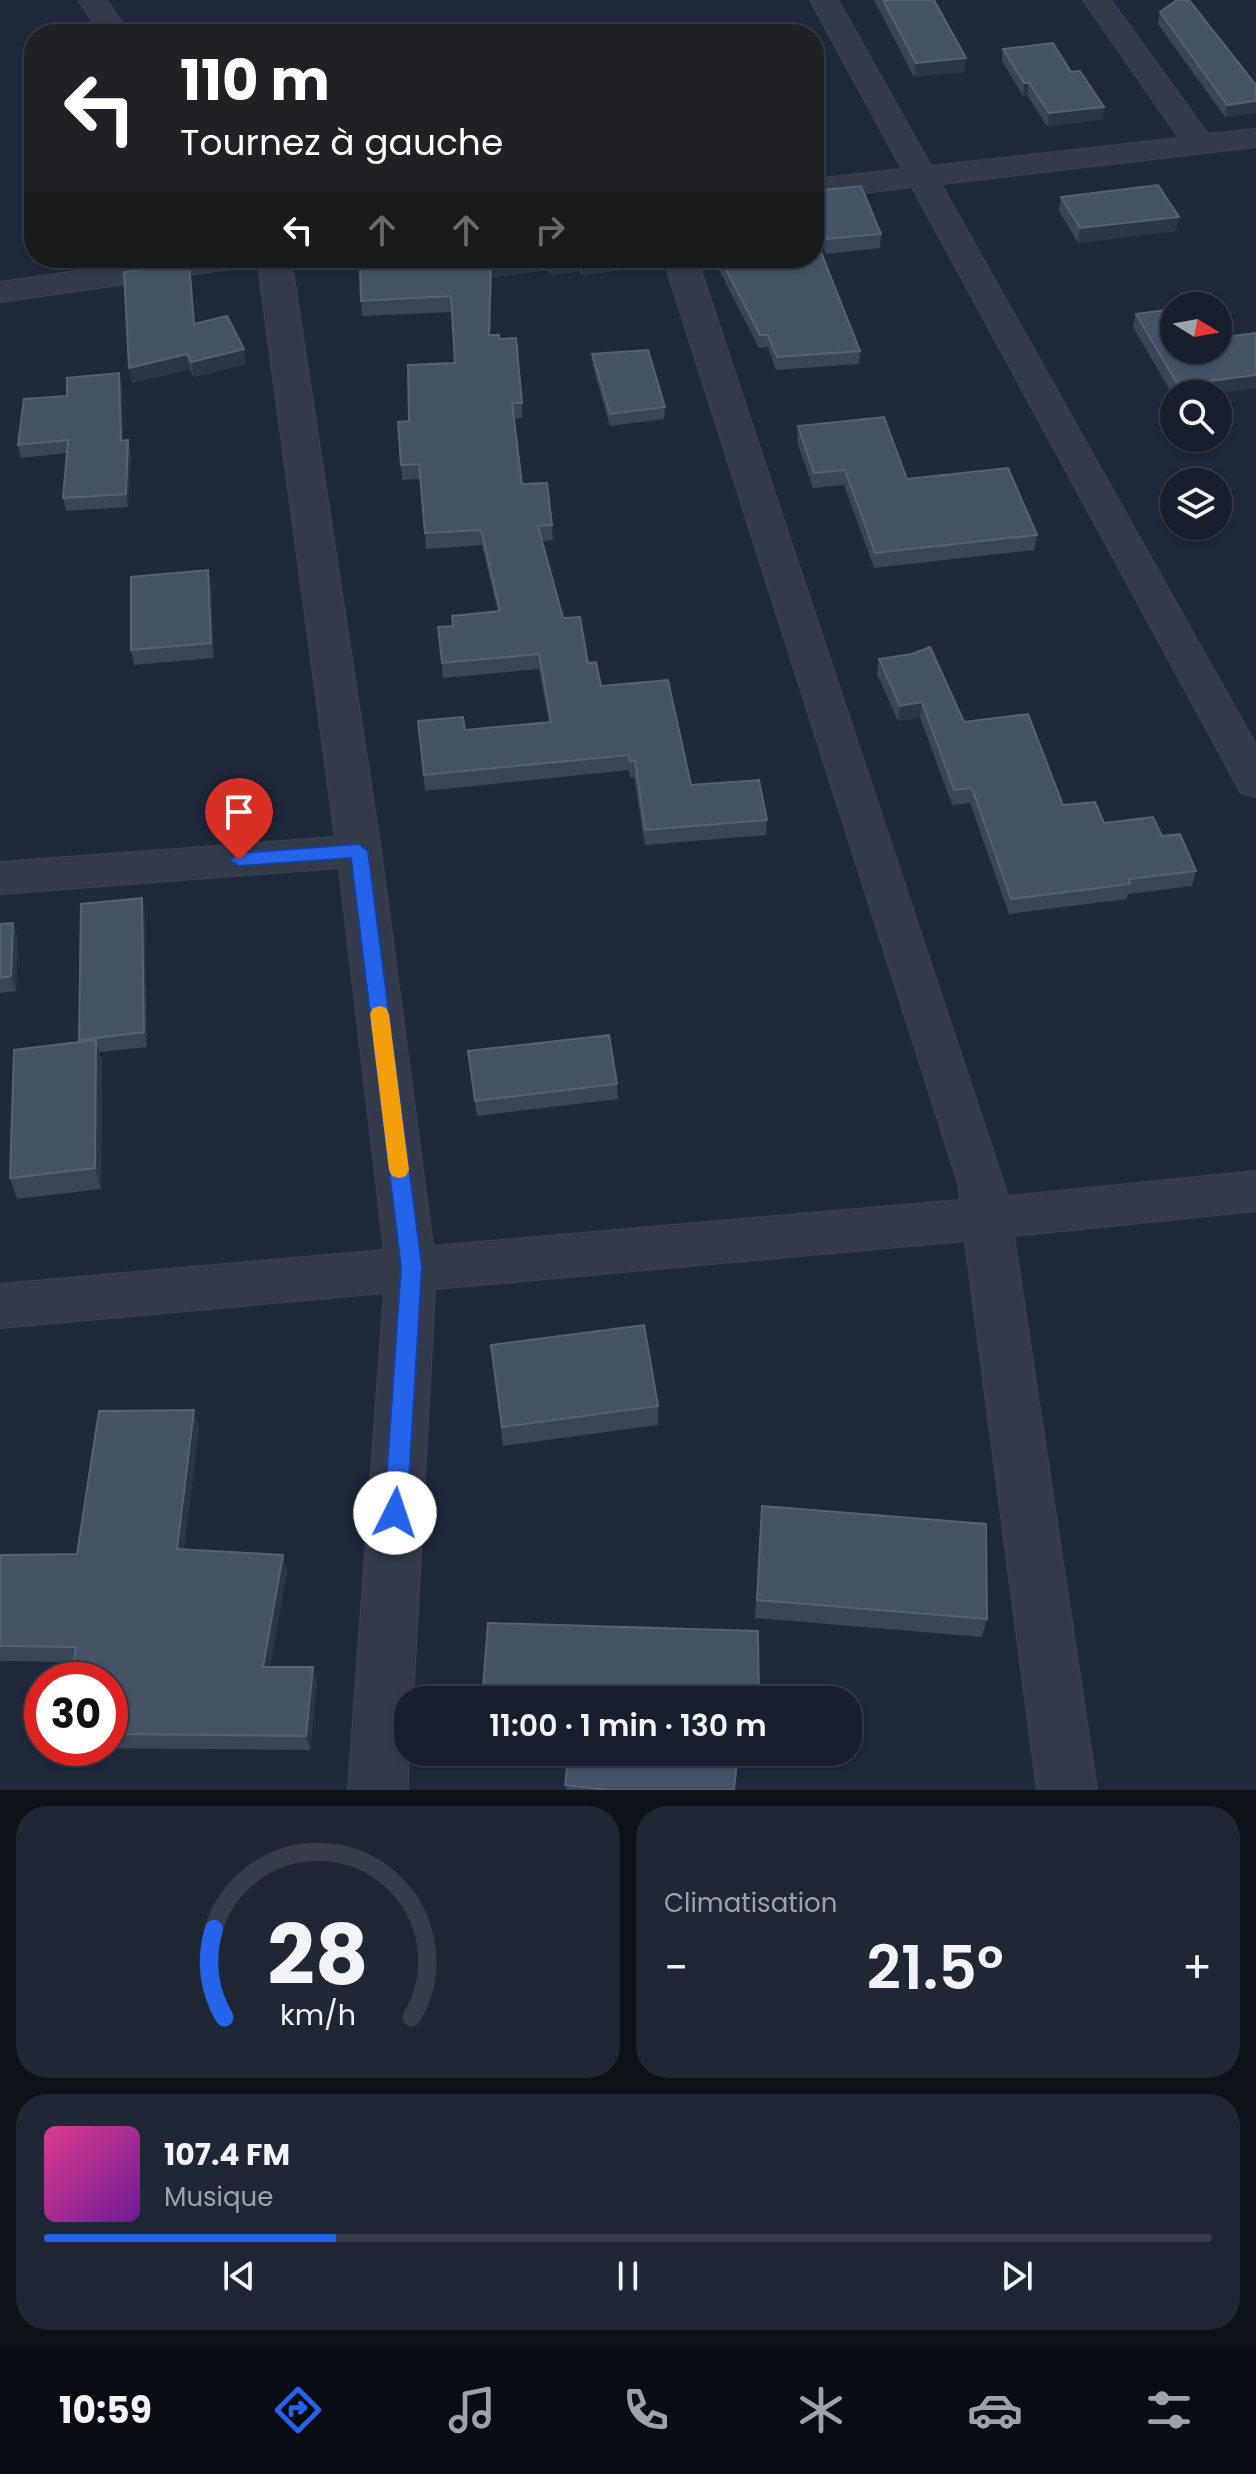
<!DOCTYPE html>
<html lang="fr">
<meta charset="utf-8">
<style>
:root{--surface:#171f2c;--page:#202734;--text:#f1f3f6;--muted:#9ea2a9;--line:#363d48;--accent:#2563eb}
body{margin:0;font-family:Poppins,sans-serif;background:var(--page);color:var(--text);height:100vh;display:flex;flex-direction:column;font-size:30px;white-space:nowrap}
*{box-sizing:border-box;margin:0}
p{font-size:26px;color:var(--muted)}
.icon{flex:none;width:44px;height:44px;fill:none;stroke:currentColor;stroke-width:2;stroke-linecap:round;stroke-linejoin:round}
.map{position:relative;height:1790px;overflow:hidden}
.side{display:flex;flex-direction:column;gap:16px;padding:16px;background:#0d1118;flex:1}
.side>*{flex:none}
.guide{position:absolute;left:24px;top:24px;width:800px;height:244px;border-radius:32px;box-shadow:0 2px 6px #0004,0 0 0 2px var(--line);background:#202124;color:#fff;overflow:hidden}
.needle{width:52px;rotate:101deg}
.fabs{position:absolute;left:1160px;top:292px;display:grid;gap:16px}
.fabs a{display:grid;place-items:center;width:72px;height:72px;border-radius:50%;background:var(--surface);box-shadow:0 2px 6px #0004,0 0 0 2px var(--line);font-size:40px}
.speed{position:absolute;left:24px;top:1662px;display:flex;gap:16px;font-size:40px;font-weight:700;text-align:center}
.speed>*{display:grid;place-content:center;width:104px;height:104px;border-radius:50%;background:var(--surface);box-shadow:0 2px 6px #0004,0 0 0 2px var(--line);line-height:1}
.speed .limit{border:12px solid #d22;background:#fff;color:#111}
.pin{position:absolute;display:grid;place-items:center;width:68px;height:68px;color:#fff;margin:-82px -34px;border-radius:50% 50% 50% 0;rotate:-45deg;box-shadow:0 0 8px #0007}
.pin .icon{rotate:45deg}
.me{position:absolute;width:88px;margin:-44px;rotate:4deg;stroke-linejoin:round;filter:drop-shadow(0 0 6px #0008)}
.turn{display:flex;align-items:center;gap:28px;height:168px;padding:0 24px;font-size:36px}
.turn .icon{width:104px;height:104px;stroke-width:2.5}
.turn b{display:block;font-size:56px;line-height:68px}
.lanes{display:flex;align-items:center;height:76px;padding:0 24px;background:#0003;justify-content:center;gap:40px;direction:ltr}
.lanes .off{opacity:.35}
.big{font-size:60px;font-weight:600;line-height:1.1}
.side .widget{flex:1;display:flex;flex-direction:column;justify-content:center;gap:12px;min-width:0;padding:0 28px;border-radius:32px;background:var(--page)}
.side .dial{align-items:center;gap:0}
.dial svg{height:208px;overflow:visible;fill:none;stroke:var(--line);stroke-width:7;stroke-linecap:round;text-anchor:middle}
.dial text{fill:var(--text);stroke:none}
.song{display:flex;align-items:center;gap:24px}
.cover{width:96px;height:96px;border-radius:12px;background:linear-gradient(135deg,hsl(330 70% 55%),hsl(280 70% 35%))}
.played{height:8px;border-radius:4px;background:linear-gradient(90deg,var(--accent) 25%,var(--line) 25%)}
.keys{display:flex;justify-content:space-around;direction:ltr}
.heat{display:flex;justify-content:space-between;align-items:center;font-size:44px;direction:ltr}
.side .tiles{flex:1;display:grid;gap:16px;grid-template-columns:1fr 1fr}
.widget:last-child{grid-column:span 2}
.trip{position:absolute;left:394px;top:1686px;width:468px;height:80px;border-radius:32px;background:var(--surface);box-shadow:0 2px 6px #0004,0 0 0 2px var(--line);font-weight:600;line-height:80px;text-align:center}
.tabs{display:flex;height:128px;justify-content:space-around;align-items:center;background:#090c12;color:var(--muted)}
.tabs .icon{width:56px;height:56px}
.tabs .selected{color:var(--accent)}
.tabs b{font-size:36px;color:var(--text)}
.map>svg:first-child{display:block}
</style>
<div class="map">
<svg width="1256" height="1790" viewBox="0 0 1256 1790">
<rect width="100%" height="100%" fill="#1f293b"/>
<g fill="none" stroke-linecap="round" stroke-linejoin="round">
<!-- minor casing -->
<g stroke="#3c4454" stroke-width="2">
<g id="minor">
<polygon points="78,0 106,0 131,34 101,34"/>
<polygon points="810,0 838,0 931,166 1179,138 1083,0 1111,0 1208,134 1256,129 1256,147 941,184 1256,745 1256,797 1241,793 1235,782 912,187 814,199 814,179 902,169"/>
<polygon points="167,258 254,258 249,265 237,268 0,302 0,282"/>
<polygon points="257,258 291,258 381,851 433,1246 960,1200 958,1183 663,258 697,258 1008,1196 1256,1171 1256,1211 1014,1236 1097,1790 1037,1790 965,1241 435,1289 413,1700 408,1700 408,1790 348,1790 384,1293 0,1328 0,1284 384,1250 339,868 0,894 0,862 335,837"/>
</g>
</g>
<!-- minor -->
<use href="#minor" fill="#333b4b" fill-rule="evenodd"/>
</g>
<!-- wall -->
<g fill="#3a455a">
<polygon points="874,0 934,0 964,72 914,77"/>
<polygon points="1160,12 1256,85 1225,117 1158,24"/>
<polygon points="1003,49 1071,72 1104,107 1102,120 1047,126 1027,95 1023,96 1002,61"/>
<polygon points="814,191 881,234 880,248 826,254 814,224"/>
<polygon points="1061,197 1176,231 1078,243 1059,211"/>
<polygon points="123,258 157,258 125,261"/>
<polygon points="422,258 635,258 635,268 582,275 580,271 550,275 548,270 492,277 490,335 499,339 522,403 522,418 514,419 522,484 552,525 553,540 542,541 563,618 601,686 691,785 767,820 766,835 645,845 634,777 630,777 629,770 425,791 418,721 465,730 549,722 539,669 443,678 438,627 453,626 498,612 482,545 426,549 420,479 402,480 401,465 409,421 455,363 452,312 362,316 361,301 424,264"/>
<polygon points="713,258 814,258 860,351 859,364 776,370 768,347 759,348"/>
<polygon points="191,278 195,324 246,364 194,377 190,369 132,383 129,368"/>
<polygon points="1136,314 1174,350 1256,333 1256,388 1211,394 1174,394 1174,397 1133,327"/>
<polygon points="592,354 665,407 664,419 610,426 593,366"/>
<polygon points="122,385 123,441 131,453 128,507 66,511 63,498 67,453 21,458 18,445 67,396"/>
<polygon points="798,426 907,479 1037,535 1034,550 874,568 844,485 813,488 797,441"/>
<polygon points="208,570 211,585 214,658 134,665 131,650"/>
<polygon points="879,659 964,722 1063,805 1104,823 1162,836 1196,871 1192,886 1128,894 1127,899 1009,914 970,803 952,805 920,717 898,721 877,674"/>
<polygon points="145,913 147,1047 99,1052 102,1061 101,1189 17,1199 10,1178 80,1042 79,1040"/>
<polygon points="13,923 18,938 16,991 0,993 0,924"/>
<polygon points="468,1051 617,1084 618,1099 477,1116"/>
<polygon points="491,1345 658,1406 658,1425 503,1446"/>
<polygon points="199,1427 184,1549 283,1555 287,1571 270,1667 317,1682 310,1750 67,1748 110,1748 110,1680 73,1662 0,1661 0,1555 77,1554"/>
<polygon points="761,1524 987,1619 982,1637 755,1618"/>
<polygon points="565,1785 734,1790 566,1790"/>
</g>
<!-- shaded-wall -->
<g fill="#2a3549">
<polygon points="966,58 964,72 914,77 916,63"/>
<polygon points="1024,83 1029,83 1027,95 1023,96"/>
<polygon points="1256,101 1256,113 1225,117 1227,105"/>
<polygon points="1104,107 1102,120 1047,126 1049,113"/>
<polygon points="1179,217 1176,231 1078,243 1080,228"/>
<polygon points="522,258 548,258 548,270 492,277 489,351 489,335 491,262"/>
<polygon points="561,258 580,258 580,271 550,275 549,259"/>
<polygon points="596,258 635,258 635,268 582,275 581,260"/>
<polygon points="189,263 191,278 196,339 194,324"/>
<polygon points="244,349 246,364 194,377 191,362"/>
<polygon points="187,354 190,369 132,383 129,368"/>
<polygon points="119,373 122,385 123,454 121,441"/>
<polygon points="1256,375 1256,388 1211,394 1176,394 1178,385"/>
<polygon points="128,440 131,453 128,507 126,494"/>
<polygon points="208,570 211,585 214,658 211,643"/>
<polygon points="922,702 920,717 898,721 900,706"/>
<polygon points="142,898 145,913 147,1047 144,1032"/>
<polygon points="13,923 18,938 16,991 11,976"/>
<polygon points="96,1040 102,1061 101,1189 95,1168"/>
<polygon points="194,1410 199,1427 182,1565 177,1549"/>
<polygon points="283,1555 287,1571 267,1682 263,1667"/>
<polygon points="313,1667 317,1682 310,1750 306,1736"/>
</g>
<!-- building -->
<g fill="#465266" stroke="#566175" stroke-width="2">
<polygon points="883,0 934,0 966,58 916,63"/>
<polygon points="1177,0 1189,0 1256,85 1256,101 1227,105 1160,12"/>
<polygon points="1053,43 1071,72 1080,71 1104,107 1049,113 1029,83 1024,83 1003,49"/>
<polygon points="1158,185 1179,217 1080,228 1061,197"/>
<polygon points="861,186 881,234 827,239 814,207 814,191"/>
<polygon points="821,252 860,351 777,357 768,335 760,335 720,258 814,258 814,253"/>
<polygon points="425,258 522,258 491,262 489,335 499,335 499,339 516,338 522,403 512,403 522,484 547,483 552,525 538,526 563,618 580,617 588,663 596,662 601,686 668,680 691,785 759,780 767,820 645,830 635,761 630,761 629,755 424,775 418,721 463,717 465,730 551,722 539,654 442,663 438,627 453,626 452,616 500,611 481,530 425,533 419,464 401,465 398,422 409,421 408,365 455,363 451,296 361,301 360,266 427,264"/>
<polygon points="189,263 194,324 227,316 244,349 191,362 187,354 129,368 124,272"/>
<polygon points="1174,309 1174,350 1218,350 1218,338 1256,333 1256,375 1178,385 1136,314"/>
<polygon points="648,350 665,407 610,414 592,354"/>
<polygon points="119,373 121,441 128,440 126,494 63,498 68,440 18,445 24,399 67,396 67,378"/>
<polygon points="884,417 907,479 1008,468 1037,535 875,553 845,470 814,473 798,426"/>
<polygon points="208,570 211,643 131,650 131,577"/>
<polygon points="930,647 964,722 1028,714 1063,805 1095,802 1104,823 1153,817 1162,836 1180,834 1196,871 1129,879 1130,884 1011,899 972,788 954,790 922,702 900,706 879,659 912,654"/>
<polygon points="142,898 144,1032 79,1040 81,904"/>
<polygon points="13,923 11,976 0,978 0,924"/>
<polygon points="609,1035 617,1084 475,1101 468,1051"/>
<polygon points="96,1040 95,1168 10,1178 14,1050"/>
<polygon points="644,1325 658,1406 502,1427 491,1345"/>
<polygon points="194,1410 177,1549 283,1555 263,1667 313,1667 306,1736 110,1734 110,1680 70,1680 76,1647 0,1646 0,1555 77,1554 99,1411"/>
<polygon points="762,1506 986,1524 987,1619 757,1600"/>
<polygon points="488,1623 758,1631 759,1700 482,1700"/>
<polygon points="569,1752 738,1752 734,1790 608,1790 565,1785"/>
</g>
<!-- route -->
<polygon fill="#2563eb" stroke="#184099" stroke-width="2" points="359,844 368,851 422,1267 407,1513 403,1520 395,1523 387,1520 384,1513 401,1267 351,858 239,866 230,860 239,853"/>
<!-- slow -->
<polygon fill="#f59e0b" points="380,1006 386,1008 389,1014 409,1170 406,1176 399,1178 392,1176 389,1170 370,1014 373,1008"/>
</svg>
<div class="fabs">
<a><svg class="needle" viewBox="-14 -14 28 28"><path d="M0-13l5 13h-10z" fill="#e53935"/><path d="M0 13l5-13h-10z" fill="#9ea2a9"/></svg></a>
<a><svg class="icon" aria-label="search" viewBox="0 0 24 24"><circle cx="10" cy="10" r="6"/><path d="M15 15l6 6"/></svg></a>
<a><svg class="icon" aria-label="layers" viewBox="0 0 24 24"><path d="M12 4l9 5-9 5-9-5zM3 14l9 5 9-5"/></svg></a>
</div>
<div class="speed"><div class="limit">30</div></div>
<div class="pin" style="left:239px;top:860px;background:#d93025"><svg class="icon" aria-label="arrive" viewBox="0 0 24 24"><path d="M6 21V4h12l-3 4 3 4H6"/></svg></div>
<svg class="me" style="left:395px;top:1513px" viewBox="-20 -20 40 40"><circle r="19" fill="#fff"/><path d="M0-13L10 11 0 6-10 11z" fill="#2563eb"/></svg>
<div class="trip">11:00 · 1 min · 130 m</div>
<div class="guide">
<div class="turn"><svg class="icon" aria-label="left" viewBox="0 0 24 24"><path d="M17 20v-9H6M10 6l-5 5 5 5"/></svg><div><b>110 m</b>Tournez à gauche</div></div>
<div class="lanes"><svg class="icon" aria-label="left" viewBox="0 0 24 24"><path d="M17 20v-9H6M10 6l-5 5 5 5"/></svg><svg class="icon off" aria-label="ahead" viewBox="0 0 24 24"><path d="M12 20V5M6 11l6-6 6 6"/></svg><svg class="icon off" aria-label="ahead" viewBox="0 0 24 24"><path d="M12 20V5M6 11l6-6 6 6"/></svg><svg class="icon off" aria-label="right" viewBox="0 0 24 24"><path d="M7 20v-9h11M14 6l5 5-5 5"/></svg></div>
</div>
</div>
<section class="side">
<div class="tiles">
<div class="widget dial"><svg viewBox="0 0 100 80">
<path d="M14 69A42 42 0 1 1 86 69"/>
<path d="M14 69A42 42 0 0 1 10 35" stroke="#2563eb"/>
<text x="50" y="56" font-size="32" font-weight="700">28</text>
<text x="50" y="72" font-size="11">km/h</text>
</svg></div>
<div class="widget"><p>Climatisation</p>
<div class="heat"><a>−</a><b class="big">21.5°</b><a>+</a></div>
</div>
<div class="widget">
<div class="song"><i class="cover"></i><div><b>107.4 FM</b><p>Musique</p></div></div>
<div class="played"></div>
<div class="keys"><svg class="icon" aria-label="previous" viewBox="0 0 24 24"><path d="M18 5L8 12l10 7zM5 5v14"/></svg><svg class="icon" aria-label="pause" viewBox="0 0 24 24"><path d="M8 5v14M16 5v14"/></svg><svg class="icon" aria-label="next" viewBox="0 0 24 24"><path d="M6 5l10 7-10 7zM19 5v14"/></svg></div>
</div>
</div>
</section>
<nav class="tabs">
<b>10:59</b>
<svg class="icon selected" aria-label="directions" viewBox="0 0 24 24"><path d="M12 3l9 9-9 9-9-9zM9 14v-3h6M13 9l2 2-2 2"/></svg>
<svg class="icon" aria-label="music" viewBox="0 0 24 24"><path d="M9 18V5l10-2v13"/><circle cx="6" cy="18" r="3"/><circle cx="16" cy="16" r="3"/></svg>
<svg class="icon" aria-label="phone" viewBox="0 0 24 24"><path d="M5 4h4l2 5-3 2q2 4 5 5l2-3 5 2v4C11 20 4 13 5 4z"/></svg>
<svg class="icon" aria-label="climate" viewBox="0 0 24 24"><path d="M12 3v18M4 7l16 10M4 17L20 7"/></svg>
<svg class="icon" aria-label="car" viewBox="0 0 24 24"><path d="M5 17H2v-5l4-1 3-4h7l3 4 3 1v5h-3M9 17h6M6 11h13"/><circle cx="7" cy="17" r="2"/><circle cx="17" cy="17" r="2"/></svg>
<svg class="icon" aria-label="filters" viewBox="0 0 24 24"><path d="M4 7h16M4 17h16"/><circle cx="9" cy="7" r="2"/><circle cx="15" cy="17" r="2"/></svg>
</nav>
